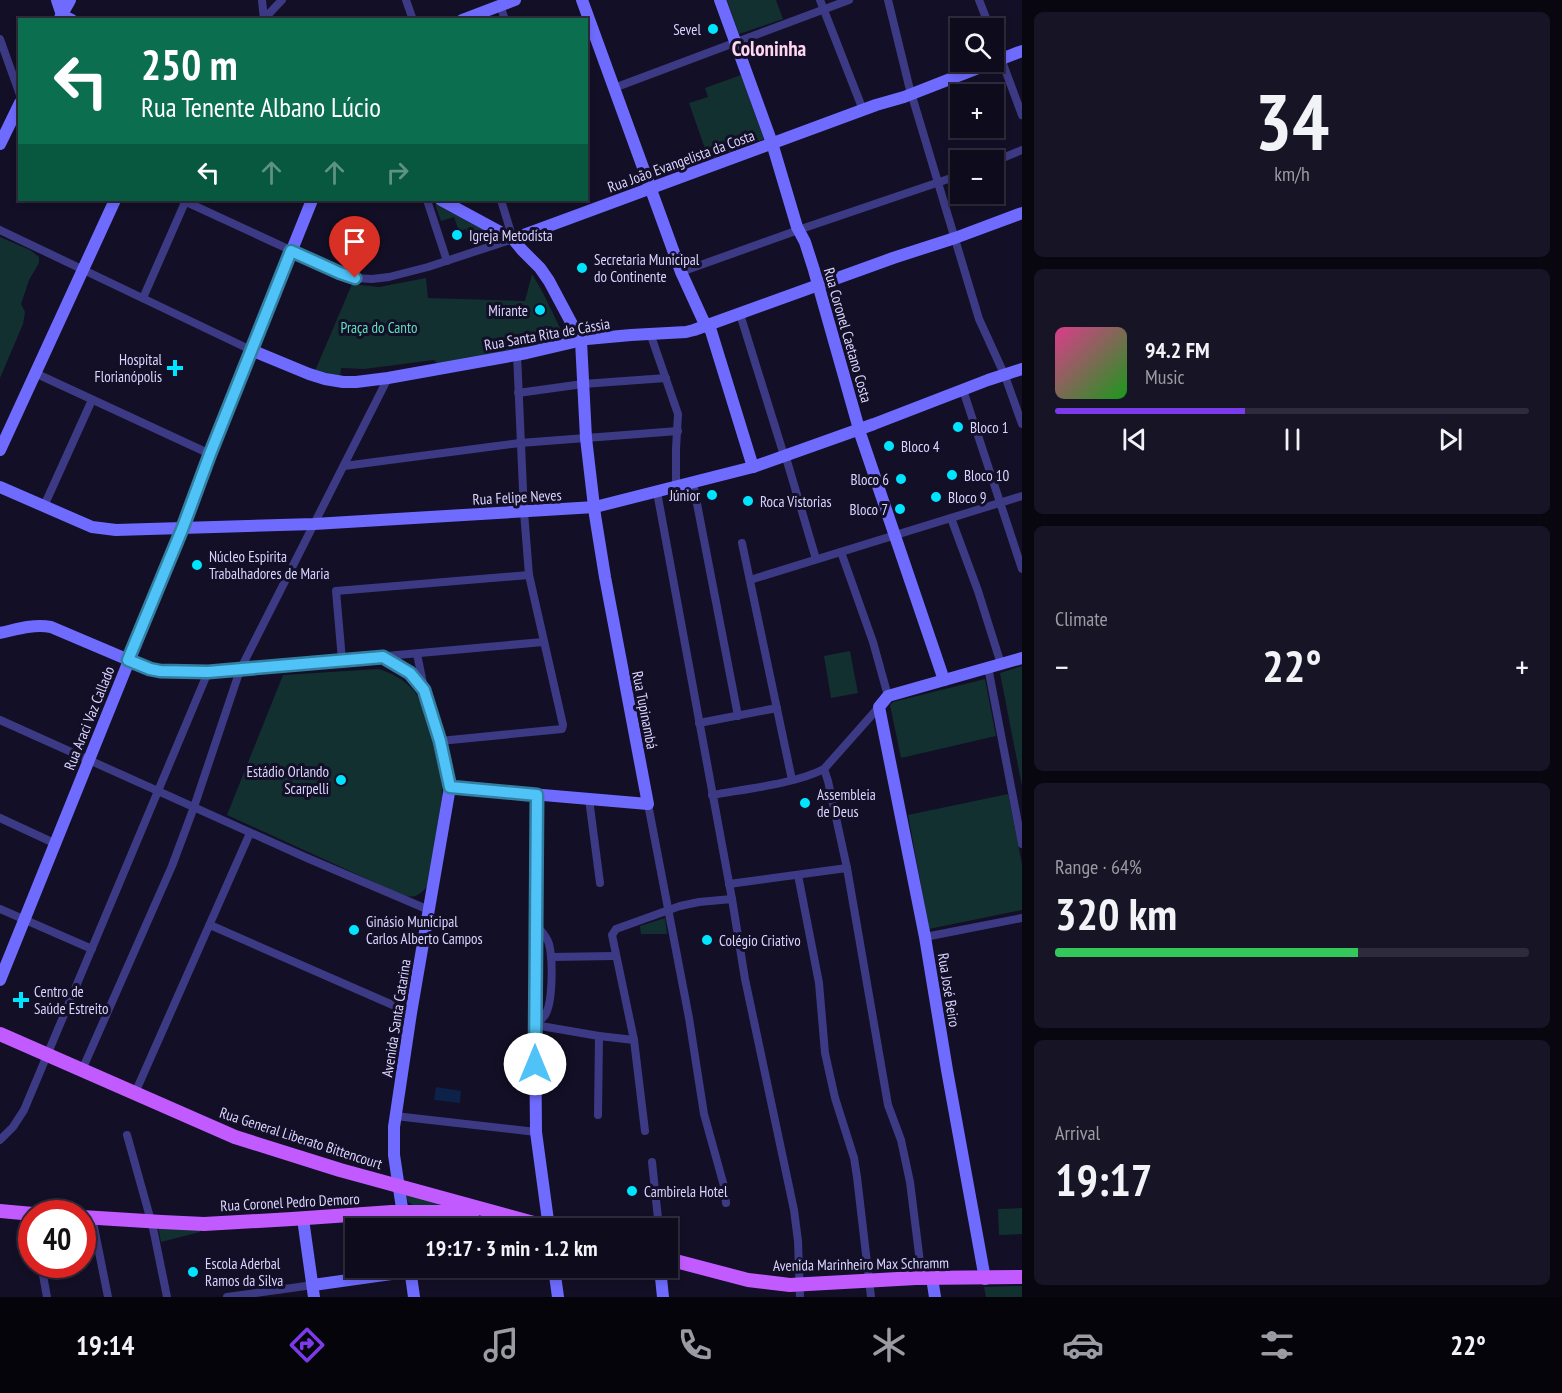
<!DOCTYPE html>
<meta charset="utf-8">
<style>
:root{--surface:#0e0b1c;--page:#171425;--text:#f1f3f6;--muted:#9b9ba3;--line:#2e2b3b;--accent:#7c3aed}
body{margin:0;font-family:"PT Sans Narrow",sans-serif;background:var(--page);color:var(--text);height:100vh;display:flex;flex-direction:column;font-size:22px;white-space:nowrap}
*{box-sizing:border-box;margin:0}
p{font-size:20px;color:var(--muted)}
.icon{flex:none;width:33px;height:33px;fill:none;stroke:currentColor;stroke-width:2;stroke-linecap:round;stroke-linejoin:round}
.map{position:relative;flex:1;overflow:hidden}
.details{display:flex;flex-direction:column;gap:12px;padding:12px;background:#08060f;width:540px}
.details>*{flex:none}
.guide{position:absolute;left:18px;top:18px;width:570px;height:183px;border-radius:0px;box-shadow:0 3px 9px #0003,0 0 0 2px var(--line);background:#0b6e4f;color:#fff;overflow:hidden}
.tools{position:absolute;left:950px;top:18px;display:grid;gap:12px}
.tools a{display:grid;place-items:center;width:54px;height:54px;border-radius:0px;background:var(--surface);box-shadow:0 3px 9px #0003,0 0 0 2px var(--line);font-size:30px}
.speed{position:absolute;left:18px;top:1200px;display:flex;gap:12px;font-size:30px;font-weight:700;text-align:center}
.speed>*{display:grid;place-content:center;width:78px;height:78px;border-radius:50%;background:var(--surface);box-shadow:0 3px 9px #0003,0 0 0 2px var(--line);line-height:1}
.speed .limit{border:9px solid #d22;background:#fff;color:#111}
.pin{position:absolute;display:grid;place-items:center;width:51px;height:51px;color:#fff;margin:-62px -26px;border-radius:50% 50% 50% 0;rotate:-45deg;box-shadow:0 0 6px #0007}
.pin .icon{rotate:45deg}
.me{position:absolute;width:66px;margin:-33px;rotate:0deg;stroke-linejoin:round;filter:drop-shadow(0 0 4px #0008)}
.turn{display:flex;align-items:center;gap:21px;height:126px;padding:0 24px;font-size:27px}
.turn .icon{width:78px;height:78px;stroke-width:2.5}
.turn b{display:block;font-size:42px;line-height:51px}
.lanes{display:flex;align-items:center;height:57px;padding:0 24px;background:#0003;justify-content:center;gap:30px;direction:ltr}
.lanes .off{opacity:.35}
.big{font-size:45px;font-weight:700;line-height:1.1}
.details .widget{flex:1;display:flex;flex-direction:column;justify-content:center;gap:9px;min-width:0;padding:0 21px;border-radius:9px;background:var(--page)}
.details .dial{align-items:center;gap:0}
.dial b{font-size:78px;line-height:1}
.song{display:flex;align-items:center;gap:18px}
.cover{width:72px;height:72px;border-radius:9px;background:linear-gradient(135deg,hsl(330 70% 55%),hsl(120 70% 35%))}
.played{height:6px;border-radius:3px;background:linear-gradient(90deg,var(--accent) 40%,var(--line) 40%)}
.keys{display:flex;justify-content:space-around;direction:ltr}
.heat{display:flex;justify-content:space-between;align-items:center;font-size:33px;direction:ltr}
.charge{height:9px;border-radius:4px;background:linear-gradient(90deg,#34c759 64%,var(--line) 0)}
.trip{position:absolute;left:345px;top:1218px;width:333px;height:60px;border-radius:0px;background:var(--surface);box-shadow:0 3px 9px #0003,0 0 0 2px var(--line);font-weight:700;line-height:60px;text-align:center}
.menu{display:flex;height:96px;justify-content:space-around;align-items:center;background:#06040b;color:var(--muted)}
.menu .icon{width:42px;height:42px}
.menu .selected{color:var(--accent)}
.menu b{font-size:27px;color:var(--text)}
main{display:flex;flex:1;min-height:0}
.map>svg:first-child{display:block}
</style>
<main>
<div class="map">
<svg width="1022" height="1297" viewBox="0 0 1022 1297">
<rect width="100%" height="100%" fill="#130f26"/>
<!-- green -->
<g fill="#12302f">
<polygon points="727,0 776,0 783,19 739,34"/>
<polygon points="741,75 764,139 709,160 689,103 708,97 705,88"/>
<polygon points="435,204 495,236 496,238 495,240 486,243 482,232 468,236 466,229 459,231 454,217 441,221"/>
<polygon points="0,237 30,250 39,257 39,263 29,280 21,304 25,312 23,324 0,378"/>
<polygon points="532,274 542,291 565,338 564,341 438,364 434,360 364,369 341,368 340,377 315,371 352,284 379,287 426,278 428,298 525,301"/>
<polygon points="850,651 858,693 831,698 824,656"/>
<polygon points="1022,666 1022,786 1000,673"/>
<path d="M 378,669 C 392,673 404,679 414,691 C 426,705 438,765 442,785 L 442,797 L 428,886 C 417,897 414,899 400,894 L 227,815 L 283,675 Z"/>
<polygon points="985,679 996,736 901,758 890,705 893,702"/>
<polygon points="1008,794 1022,864 1022,910 929,929 908,815"/>
<polygon points="665,918 667,934 641,934 640,926"/>
<polygon points="406,1195 445,1200 443,1206 413,1205 408,1202"/>
<polygon points="1022,1208 1022,1234 999,1235 998,1209"/>
<polygon points="158,1226 201,1229 200,1232 161,1242"/>
<polygon points="1022,1286 1022,1297 986,1297 984,1287"/>
</g>
<!-- water -->
<polygon fill="#0c2248" points="436,1087 461,1091 460,1103 434,1100"/>
<g fill="none" stroke-linecap="round" stroke-linejoin="round">
<!-- street -->
<g stroke="#3d3a85" stroke-width="8">
<polyline points="262,0 264,20"/>
<polyline points="406,0 413,20"/>
<polyline points="820,0 863,110"/>
<polyline points="888,0 909,86 979,319 1005,376 1022,424"/>
<polyline points="979,0 990,28"/>
<polyline points="500,5 505,20"/>
<polyline points="264,19 282,0"/>
<polyline points="993,37 1022,115"/>
<polyline points="0,39 20,95"/>
<polyline points="614,88 849,0"/>
<polyline points="993,162 1022,150"/>
<polyline points="182,200 340,273 355,278 372,279 389,277 428,267 513,239 501,200"/>
<polyline points="427,200 447,261"/>
<polyline points="0,230 251,350"/>
<polyline points="681,272 804,228 960,175"/>
<polyline points="143,298 186,200"/>
<polyline points="740,314 782,449 787,461 816,559"/>
<polyline points="650,333 678,414 676,449 676,487"/>
<polyline points="35,373 210,454"/>
<polyline points="963,390 1022,569"/>
<polyline points="518,393 583,384 666,378"/>
<polyline points="344,466 520,443 678,431"/>
<polyline points="693,483 738,716"/>
<polyline points="657,492 732,899 745,979 794,1210 798,1241 800,1297"/>
<polyline points="44,506 92,400"/>
<polyline points="951,518 978,591 1001,664"/>
<polyline points="742,543 792,780"/>
<polyline points="841,552 873,642 888,696"/>
<polyline points="750,580 1022,496"/>
<polyline points="417,654 424,688"/>
<polyline points="386,656 543,642"/>
<polyline points="342,660 336,591 529,575"/>
<polyline points="988,667 1022,844"/>
<polyline points="0,720 307,858 429,910"/>
<polyline points="699,723 777,708"/>
<polyline points="440,741 562,729 563,725 529,575 524,512 517,354"/>
<polyline points="824,769 828,781 847,868 888,1105 901,1140 910,1182 922,1278"/>
<path d="M 712,795 C 745,789 795,784 824,769 L 879,707"/>
<polyline points="589,799 600,883"/>
<polyline points="648,804 689,1018 704,1114 724,1186 726,1203"/>
<polyline points="0,818 54,843"/>
<polyline points="798,875 819,983 825,1053 835,1098 854,1158 857,1177 871,1297"/>
<polyline points="729,884 847,868"/>
<polyline points="0,909 92,949"/>
<polyline points="210,925 411,1013"/>
<polyline points="925,937 1022,918"/>
<polyline points="551,957 615,956"/>
<path d="M 535,1025 C 538,1022 542,1019 545,1015 C 553,1003 553,959 549,944 C 547,936 541,931 536,925"/>
<polyline points="535,1025 599,1036 634,1040"/>
<polyline points="82,1070 172,866 194,807 240,670 388,378"/>
<polyline points="135,1093 250,833"/>
<polyline points="598,1115 599,1036"/>
<polyline points="395,1116 536,1132"/>
<polyline points="645,1131 634,1040 612,935 616,929 680,906 699,902 732,899"/>
<polyline points="127,1135 153,1228 167,1297"/>
<polyline points="0,1140 13,1127 24,1110 208,672"/>
<polyline points="652,1162 659,1228"/>
<polyline points="92,1217 108,1297"/>
<polyline points="41,1264 47,1297"/>
<polyline points="227,1297 313,1285"/>
</g>
<!-- secondary -->
<g stroke="#6f6bff" stroke-width="12">
<polyline points="57,0 62,15 72,20"/>
<polyline points="582,0 681,272 703,320 711,331 753,467"/>
<polyline points="720,0 772,143 797,227 805,242 814,270 861,436 944,680"/>
<polyline points="60,18 70,0"/>
<polyline points="462,20 515,0"/>
<polyline points="0,144 20,103"/>
<polyline points="441,200 513,239 522,250 540,268 549,281 581,341 586,438 595,515 605,577 648,804 450,787"/>
<polyline points="513,239 876,105 904,97 1022,51"/>
<polyline points="251,350 309,374 325,379 343,382 356,382 388,378 527,353 587,339 631,335 686,332 694,330 893,258 955,238 1022,213"/>
<polyline points="0,450 115,200"/>
<polyline points="0,487 92,527 116,530 314,524 595,507 753,467 874,424 988,380 1022,369"/>
<path d="M 0,633 C 18,629 33,624 51,627 L 150,669 L 168,672 L 208,672 L 383,657 L 390,660 L 410,673 L 424,690 L 440,741 L 450,787 L 411,1013 L 394,1127 L 394,1155 L 405,1228"/>
<polyline points="537,795 535,1025 536,1132 549,1228"/>
<polyline points="0,980 183,527 210,454 312,200"/>
<polyline points="303,1219 314,1297"/>
<polyline points="410,1268 414,1297"/>
<polyline points="554,1268 558,1297"/>
<polyline points="660,1268 663,1297"/>
<polyline points="932,1278 935,1297"/>
<polyline points="985,1279 947,1070 925,937 879,707 888,696 1022,658"/>
<polyline points="313,1285 434,1268"/>
</g>
<!-- primary -->
<g stroke="#c25bff" stroke-width="14">
<polyline points="0,1034 235,1137 340,1170 552,1228"/>
<polyline points="0,1211 33,1214"/>
<polyline points="82,1217 162,1222 204,1224 292,1219 392,1212 473,1212"/>
<polyline points="668,1259 748,1280 790,1285 916,1278 1022,1277"/>
</g>
</g>
<g fill="none" stroke-linecap="round" stroke-linejoin="round">
<!-- route casing -->
<g stroke="#337fa1" stroke-width="15">
<polyline id="route" points="355,278 340,273 291,251 210,454 183,527 128,660 150,669 160,671 208,672 383,657 410,673 424,690 440,741 450,787 537,795 535,1064"/>
</g>
<!-- route -->
<use href="#route" stroke="#4fc3f7" stroke-width="10"/>
</g>
<!-- markers -->
<g fill="#00e5ff" stroke="#130f26" stroke-width="2">
<circle cx="713" cy="29" r="6"/>
<circle cx="457" cy="235" r="6"/>
<circle cx="582" cy="268" r="6"/>
<circle cx="540" cy="310" r="6"/>
<path d="M172 359h6v6h6v6h-6v6h-6v-6h-6v-6h6z"/>
<circle cx="958" cy="427" r="6"/>
<circle cx="889" cy="446" r="6"/>
<circle cx="952" cy="475" r="6"/>
<circle cx="901" cy="479" r="6"/>
<circle cx="712" cy="495" r="6"/>
<circle cx="936" cy="497" r="6"/>
<circle cx="748" cy="501" r="6"/>
<circle cx="900" cy="509" r="6"/>
<circle cx="197" cy="565" r="6"/>
<circle cx="341" cy="780" r="6"/>
<circle cx="805" cy="803" r="6"/>
<circle cx="354" cy="930" r="6"/>
<circle cx="707" cy="940" r="6"/>
<path d="M18 991h6v6h6v6h-6v6h-6v-6h-6v-6h6z"/>
<circle cx="632" cy="1191" r="6"/>
<circle cx="193" cy="1272" r="6"/>
</g>
<g text-anchor="middle" dominant-baseline="central" stroke-width="6" stroke-linejoin="round" paint-order="stroke">
<!-- poi labels -->
<g font-size="15" fill="#d9d4ff" stroke="#130f26" text-anchor="start">
<text x="701" y="29" text-anchor="end">Sevel</text>
<text x="469" y="235">Igreja Metodista</text>
<text x="594" y="259">Secretaria Municipal<tspan x="594" dy="17">do Continente</tspan></text>
<text x="528" y="310" text-anchor="end">Mirante</text>
<text x="162" y="359" text-anchor="end">Hospital<tspan x="162" dy="17">Florianópolis</tspan></text>
<text x="970" y="427">Bloco 1</text>
<text x="901" y="446">Bloco 4</text>
<text x="964" y="475">Bloco 10</text>
<text x="889" y="479" text-anchor="end">Bloco 6</text>
<text x="700" y="495" text-anchor="end">Júnior</text>
<text x="948" y="497">Bloco 9</text>
<text x="760" y="501">Roca Vistorias</text>
<text x="888" y="509" text-anchor="end">Bloco 7</text>
<text x="209" y="556">Núcleo Espirita<tspan x="209" dy="17">Trabalhadores de Maria</tspan></text>
<text x="329" y="771" text-anchor="end">Estádio Orlando<tspan x="329" dy="17">Scarpelli</tspan></text>
<text x="817" y="794">Assembleia<tspan x="817" dy="17">de Deus</tspan></text>
<text x="366" y="921">Ginásio Municipal<tspan x="366" dy="17">Carlos Alberto Campos</tspan></text>
<text x="719" y="940">Colégio Criativo</text>
<text x="34" y="991">Centro de<tspan x="34" dy="17">Saúde Estreito</tspan></text>
<text x="644" y="1191">Cambirela Hotel</text>
<text x="205" y="1263">Escola Aderbal<tspan x="205" dy="17">Ramos da Silva</tspan></text>
</g>
<!-- street labels -->
<g font-size="15" fill="#d9d4ff" stroke="#130f26">
<text transform="translate(681 161) rotate(-20)">Rua João Evangelista da Costa</text>
<text transform="translate(547 334) rotate(-10)">Rua Santa Rita de Cássia</text>
<text transform="translate(848 335) rotate(74)">Rua Coronel Caetano Costa</text>
<text transform="translate(517 497) rotate(-3)">Rua Felipe Neves</text>
<text transform="translate(645 710) rotate(79)">Rua Tupinambá</text>
<text transform="translate(89 718) rotate(-68)">Rua Araci Vaz Callado</text>
<text transform="translate(949 990) rotate(81)">Rua José Beiro</text>
<text transform="translate(396 1018) rotate(-81)">Avenida Santa Catarina</text>
<text transform="translate(301 1138) rotate(18)">Rua General Liberato Bittencourt</text>
<text transform="translate(290 1202) rotate(-3)">Rua Coronel Pedro Demoro</text>
<text transform="translate(861 1264) rotate(-1)">Avenida Marinheiro Max Schramm</text>
</g>
<!-- park labels -->
<g font-size="15" fill="#5fe0c0" stroke="#130f26">
<text x="379" y="327">Praça do Canto</text>
</g>
<!-- district labels -->
<g font-size="21" font-weight="bold" fill="#ffd6f0" stroke="#130f26">
<text x="769" y="48">Coloninha</text>
</g>
</g>
</svg>
<div class="tools">
<a><svg class="icon" aria-label="search" viewBox="0 0 24 24"><circle cx="10" cy="10" r="6"/><path d="M15 15l6 6"/></svg></a>
<a>+</a>
<a>−</a>
</div>
<div class="speed"><div class="limit">40</div></div>
<div class="pin" style="left:355px;top:278px;background:#d93025"><svg class="icon" aria-label="arrive" viewBox="0 0 24 24"><path d="M6 21V4h12l-3 4 3 4H6"/></svg></div>
<svg class="me" style="left:535px;top:1064px" viewBox="-20 -20 40 40"><circle r="19" fill="#fff"/><path d="M0-13L10 11 0 6-10 11z" fill="#4fc3f7"/></svg>
<div class="trip">19:17 · 3 min · 1.2 km</div>
<div class="guide">
<div class="turn"><svg class="icon" aria-label="left" viewBox="0 0 24 24"><path d="M17 20v-9H6M10 6l-5 5 5 5"/></svg><div><b>250 m</b>Rua Tenente Albano Lúcio</div></div>
<div class="lanes"><svg class="icon" aria-label="left" viewBox="0 0 24 24"><path d="M17 20v-9H6M10 6l-5 5 5 5"/></svg><svg class="icon off" aria-label="ahead" viewBox="0 0 24 24"><path d="M12 20V5M6 11l6-6 6 6"/></svg><svg class="icon off" aria-label="ahead" viewBox="0 0 24 24"><path d="M12 20V5M6 11l6-6 6 6"/></svg><svg class="icon off" aria-label="right" viewBox="0 0 24 24"><path d="M7 20v-9h11M14 6l5 5-5 5"/></svg></div>
</div>
</div>
<section class="details">
<div class="widget dial"><b>34</b><p>km/h</p></div>
<div class="widget">
<div class="song"><i class="cover"></i><div><b>94.2 FM</b><p>Music</p></div></div>
<div class="played"></div>
<div class="keys"><svg class="icon" aria-label="previous" viewBox="0 0 24 24"><path d="M18 5L8 12l10 7zM5 5v14"/></svg><svg class="icon" aria-label="pause" viewBox="0 0 24 24"><path d="M8 5v14M16 5v14"/></svg><svg class="icon" aria-label="next" viewBox="0 0 24 24"><path d="M6 5l10 7-10 7zM19 5v14"/></svg></div>
</div>
<div class="widget"><p>Climate</p>
<div class="heat"><a>−</a><b class="big">22°</b><a>+</a></div>
</div>
<div class="widget"><p>Range · 64%</p><b class="big">320 km</b><div class="charge"></div></div>
<div class="widget"><p>Arrival</p><b class="big">19:17</b></div>
</section>
</main>
<nav class="menu">
<b>19:14</b>
<svg class="icon selected" aria-label="directions" viewBox="0 0 24 24"><path d="M12 3l9 9-9 9-9-9zM9 14v-3h6M13 9l2 2-2 2"/></svg>
<svg class="icon" aria-label="music" viewBox="0 0 24 24"><path d="M9 18V5l10-2v13"/><circle cx="6" cy="18" r="3"/><circle cx="16" cy="16" r="3"/></svg>
<svg class="icon" aria-label="phone" viewBox="0 0 24 24"><path d="M5 4h4l2 5-3 2q2 4 5 5l2-3 5 2v4C11 20 4 13 5 4z"/></svg>
<svg class="icon" aria-label="climate" viewBox="0 0 24 24"><path d="M12 3v18M4 7l16 10M4 17L20 7"/></svg>
<svg class="icon" aria-label="car" viewBox="0 0 24 24"><path d="M5 17H2v-5l4-1 3-4h7l3 4 3 1v5h-3M9 17h6M6 11h13"/><circle cx="7" cy="17" r="2"/><circle cx="17" cy="17" r="2"/></svg>
<svg class="icon" aria-label="filters" viewBox="0 0 24 24"><path d="M4 7h16M4 17h16"/><circle cx="9" cy="7" r="2"/><circle cx="15" cy="17" r="2"/></svg>
<b>22°</b>
</nav>
